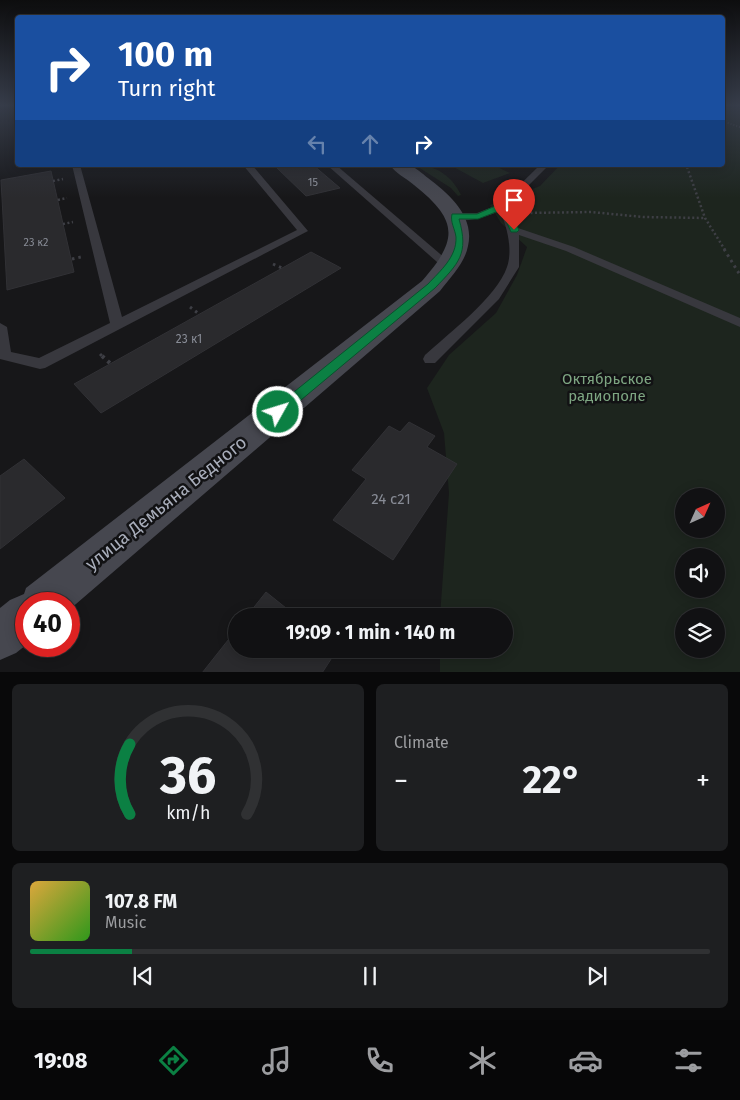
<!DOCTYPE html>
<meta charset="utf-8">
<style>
:root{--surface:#111113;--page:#1e1f21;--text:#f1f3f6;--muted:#9c9da0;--line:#303133;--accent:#0b8043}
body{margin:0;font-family:"Fira Sans",sans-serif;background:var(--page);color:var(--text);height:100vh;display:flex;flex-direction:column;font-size:19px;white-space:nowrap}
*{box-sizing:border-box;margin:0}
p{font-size:16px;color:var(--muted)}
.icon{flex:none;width:28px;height:28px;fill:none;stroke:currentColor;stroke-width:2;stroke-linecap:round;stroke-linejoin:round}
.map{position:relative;height:672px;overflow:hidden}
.details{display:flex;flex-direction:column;gap:12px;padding:12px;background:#09090a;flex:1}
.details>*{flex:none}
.top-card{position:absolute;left:15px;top:15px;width:710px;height:152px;border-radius:5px;box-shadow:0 2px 12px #0003,0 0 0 1px var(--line);background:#1a4fa0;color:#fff;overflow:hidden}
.needle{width:32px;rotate:45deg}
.fabs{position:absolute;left:675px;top:488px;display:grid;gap:10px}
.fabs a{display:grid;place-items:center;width:50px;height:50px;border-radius:50%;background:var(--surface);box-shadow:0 2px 12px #0003,0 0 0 1px var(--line);font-size:25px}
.speed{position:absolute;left:15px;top:592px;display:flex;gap:10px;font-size:25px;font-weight:700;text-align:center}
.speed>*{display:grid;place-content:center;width:65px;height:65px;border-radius:50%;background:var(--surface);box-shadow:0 2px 12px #0003,0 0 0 1px var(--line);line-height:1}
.speed .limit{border:8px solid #d22;background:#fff;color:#111}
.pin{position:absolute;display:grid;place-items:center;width:42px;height:42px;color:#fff;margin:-51px -21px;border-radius:50% 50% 50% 0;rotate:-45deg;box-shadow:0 0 5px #0007}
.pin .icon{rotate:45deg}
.me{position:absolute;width:55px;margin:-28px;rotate:51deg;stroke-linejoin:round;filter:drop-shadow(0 0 4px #0008)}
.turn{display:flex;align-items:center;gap:18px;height:105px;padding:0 20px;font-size:22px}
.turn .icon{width:65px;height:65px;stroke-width:2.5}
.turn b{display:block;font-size:35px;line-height:42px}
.lanes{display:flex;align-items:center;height:48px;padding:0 20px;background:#0003;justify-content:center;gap:25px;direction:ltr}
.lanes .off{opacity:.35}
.big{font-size:38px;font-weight:700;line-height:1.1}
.details .tile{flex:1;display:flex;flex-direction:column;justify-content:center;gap:8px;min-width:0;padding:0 18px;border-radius:8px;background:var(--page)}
.details .dial{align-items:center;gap:0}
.dial svg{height:130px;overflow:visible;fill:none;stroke:var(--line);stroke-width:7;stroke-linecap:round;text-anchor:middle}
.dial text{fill:var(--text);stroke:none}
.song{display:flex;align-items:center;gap:15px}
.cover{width:60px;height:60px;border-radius:8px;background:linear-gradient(135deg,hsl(40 70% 55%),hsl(110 70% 35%))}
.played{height:5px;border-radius:2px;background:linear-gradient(90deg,var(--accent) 15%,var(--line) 15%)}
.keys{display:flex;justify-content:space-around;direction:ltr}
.heat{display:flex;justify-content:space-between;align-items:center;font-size:28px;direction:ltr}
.details .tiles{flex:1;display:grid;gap:12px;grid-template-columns:1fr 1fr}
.tile:last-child{grid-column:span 2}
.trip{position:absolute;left:228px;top:608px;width:285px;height:50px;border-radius:25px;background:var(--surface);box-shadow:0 2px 12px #0003,0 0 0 1px var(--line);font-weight:700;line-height:50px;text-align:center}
.menu{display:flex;height:80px;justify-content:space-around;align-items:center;background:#070708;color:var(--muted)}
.menu .icon{width:35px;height:35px}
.menu .on{color:var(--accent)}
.menu b{font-size:22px;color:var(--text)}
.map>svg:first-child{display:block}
</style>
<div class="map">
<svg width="740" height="673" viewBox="0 0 740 673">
<rect width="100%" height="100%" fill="#171719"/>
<!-- green -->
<g fill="#1d251e" fill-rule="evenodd">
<path d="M 723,104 L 740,104 L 740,672 L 440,672 L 440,649 L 504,649 L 504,616 L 440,616 L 449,493 L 444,433 L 427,388 L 449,355 L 496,313 L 517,275 L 527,247 L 501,223 L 490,205 L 540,186 L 560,165 L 722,165 ZM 684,496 L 716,496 L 716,529 L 684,529 ZM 684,556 L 716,556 L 716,589 L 684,589 ZM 684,616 L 716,616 L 716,649 L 684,649 Z"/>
<path d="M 415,165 C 436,165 452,176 461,195 L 458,196 L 451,188 Z"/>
<polygon points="450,165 493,165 510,173 483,183"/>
</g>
<!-- building -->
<g fill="#2a2a2d" stroke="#313135">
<polygon points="274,165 313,165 340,188 306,196"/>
<polygon points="51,171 74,272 7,290 1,180"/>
<polygon points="311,252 341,268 101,413 74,384"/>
<polygon points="409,422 435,436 427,447 457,464 393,560 333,520 366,479 352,470 389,426 400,432"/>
<polygon points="24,459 65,498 0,549 0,476"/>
<polygon points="266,592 296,616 247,616"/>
<polygon points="236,630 236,649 337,650 322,673 202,673"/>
</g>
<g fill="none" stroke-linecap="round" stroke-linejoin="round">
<!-- path-far3 -->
<g stroke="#3e3f45" stroke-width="2" stroke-dasharray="1 2" stroke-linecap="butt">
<polyline points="722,121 740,127"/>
<polyline points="686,165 687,168"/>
</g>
<!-- path-far2 -->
<g stroke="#3e3f45" stroke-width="2.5" stroke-dasharray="2 2.5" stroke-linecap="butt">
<polyline points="687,167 705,218 725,250"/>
<polyline points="53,181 63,179"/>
<polyline points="58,200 67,198"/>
<polyline points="526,213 591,212 643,217 705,218"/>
<polyline points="63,224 73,222"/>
</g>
<!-- path-far1 -->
<g stroke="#3e3f45" stroke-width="3" stroke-dasharray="2.5 4" stroke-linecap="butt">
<polyline points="724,249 740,275"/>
<polyline points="72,259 81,257"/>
<polyline points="273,264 282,268"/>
<polyline points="190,307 199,314"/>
<polyline points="100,354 103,357"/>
</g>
<!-- path -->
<polyline stroke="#3e3f45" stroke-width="4" stroke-dasharray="3 4.5" stroke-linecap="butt" points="102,356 111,364"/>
<!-- lane -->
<g fill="#38383e" fill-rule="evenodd">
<polygon points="72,165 80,165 122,317 297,230 243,165 252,165 308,231 45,368 40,369 0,359 0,323 7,327 11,352 39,358 110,323"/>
<polygon points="327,165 336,165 453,265 453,269 445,269"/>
<path d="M 540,165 L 549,165 L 508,206 L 518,228 L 574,247 L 740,318 L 740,327 L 566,251 L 519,235 L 519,267 L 499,299 L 435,363 L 425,363 L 423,359 L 425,355 C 448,334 497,297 507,267 C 513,250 507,226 500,211 C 487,216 462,226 450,216 L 455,213 L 477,213 L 500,204 Z"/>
</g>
<!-- secondary -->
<path fill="#46474f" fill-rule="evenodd" d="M 390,165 C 395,165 403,164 409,165 C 415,167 423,174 428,178 C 449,194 475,216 468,246 C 465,263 450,278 440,291 L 69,610 L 69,604 L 26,604 L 26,645 L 16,653 L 0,660 L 0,608 L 10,600 L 24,594 L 26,588 L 422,281 C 459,239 458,220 414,185 C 406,178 395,173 390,165 Z"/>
</g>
<!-- sky -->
<linearGradient id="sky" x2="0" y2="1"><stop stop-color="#0d0d0e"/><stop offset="0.53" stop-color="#363c49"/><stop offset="1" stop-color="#363c49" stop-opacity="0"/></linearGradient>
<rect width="740" height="198" fill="url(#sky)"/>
<!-- route -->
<path fill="#0b8043" stroke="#07532c" d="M 500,204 L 507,206 L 519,230 L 517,232 L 511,232 L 501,210 L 478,219 L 459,219 C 469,254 459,263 435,288 L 283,415 L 274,415 L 272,412 L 274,408 L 428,284 C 440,271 457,257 456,237 C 455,229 450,222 452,214 L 477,214 Z"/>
<g text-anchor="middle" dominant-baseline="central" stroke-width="5" stroke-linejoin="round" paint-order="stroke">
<!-- far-number labels -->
<g font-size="11" fill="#888c96">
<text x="313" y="182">15</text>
<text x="36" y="242">23 к2</text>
</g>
<!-- number labels -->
<g font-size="12" fill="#888c96">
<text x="189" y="339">23 к1</text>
</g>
<!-- park labels -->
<g font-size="15" fill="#7ea682" stroke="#121214">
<text x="607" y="379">Октябрьское<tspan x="607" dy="17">радиополе</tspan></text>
</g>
<!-- near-number labels -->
<g font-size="15" fill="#888c96">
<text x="391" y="499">24 с21</text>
</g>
<!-- near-street labels -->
<g font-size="18" fill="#a8adba" stroke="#121214">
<text transform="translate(166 503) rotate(-39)">улица Демьяна Бедного</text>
</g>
</g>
</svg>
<div class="fabs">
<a><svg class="needle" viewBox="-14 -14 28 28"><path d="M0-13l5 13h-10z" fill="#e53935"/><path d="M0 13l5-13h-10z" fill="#9c9da0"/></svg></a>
<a><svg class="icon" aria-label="sound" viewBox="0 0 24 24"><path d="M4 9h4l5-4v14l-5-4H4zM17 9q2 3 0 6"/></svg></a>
<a><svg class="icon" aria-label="layers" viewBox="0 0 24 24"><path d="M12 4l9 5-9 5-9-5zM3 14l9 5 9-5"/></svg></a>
</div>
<div class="speed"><div class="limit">40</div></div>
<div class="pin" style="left:514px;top:230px;background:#d93025"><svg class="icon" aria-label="arrive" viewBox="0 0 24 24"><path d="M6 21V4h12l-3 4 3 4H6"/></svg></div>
<svg class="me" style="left:278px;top:412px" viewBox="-20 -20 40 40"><circle r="17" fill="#0b8043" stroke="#fff" stroke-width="3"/><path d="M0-11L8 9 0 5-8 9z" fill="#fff"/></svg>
<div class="trip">19:09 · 1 min · 140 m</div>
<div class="top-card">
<div class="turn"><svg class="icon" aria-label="right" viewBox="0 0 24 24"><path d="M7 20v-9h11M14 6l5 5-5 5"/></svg><div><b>100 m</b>Turn right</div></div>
<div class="lanes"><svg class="icon off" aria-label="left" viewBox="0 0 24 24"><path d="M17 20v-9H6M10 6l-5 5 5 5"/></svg><svg class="icon off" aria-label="ahead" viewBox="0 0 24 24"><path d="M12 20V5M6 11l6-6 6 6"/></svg><svg class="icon" aria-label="right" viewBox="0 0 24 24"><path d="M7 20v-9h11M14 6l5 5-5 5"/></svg></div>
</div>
</div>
<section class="details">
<div class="tiles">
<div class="tile dial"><svg viewBox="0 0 100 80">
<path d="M14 69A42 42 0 1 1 86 69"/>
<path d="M14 69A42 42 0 0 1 14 26" stroke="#0b8043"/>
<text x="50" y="56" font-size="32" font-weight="700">36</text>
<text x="50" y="72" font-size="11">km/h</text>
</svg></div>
<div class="tile"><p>Climate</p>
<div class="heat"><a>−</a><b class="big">22°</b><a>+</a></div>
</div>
<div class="tile">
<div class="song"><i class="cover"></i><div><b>107.8 FM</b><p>Music</p></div></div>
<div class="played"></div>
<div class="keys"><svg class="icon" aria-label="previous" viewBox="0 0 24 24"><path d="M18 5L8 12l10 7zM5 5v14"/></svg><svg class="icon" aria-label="pause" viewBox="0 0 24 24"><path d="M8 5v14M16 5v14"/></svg><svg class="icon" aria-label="next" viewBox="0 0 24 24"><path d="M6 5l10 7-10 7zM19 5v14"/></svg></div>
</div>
</div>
</section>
<nav class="menu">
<b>19:08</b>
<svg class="icon on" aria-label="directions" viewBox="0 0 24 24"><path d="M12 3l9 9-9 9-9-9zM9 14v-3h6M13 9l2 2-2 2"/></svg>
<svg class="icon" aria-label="music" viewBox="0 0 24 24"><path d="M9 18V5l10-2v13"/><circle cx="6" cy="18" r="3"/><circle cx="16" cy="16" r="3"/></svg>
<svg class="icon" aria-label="phone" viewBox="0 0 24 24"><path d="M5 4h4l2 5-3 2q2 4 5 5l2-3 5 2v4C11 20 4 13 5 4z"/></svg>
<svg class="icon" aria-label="climate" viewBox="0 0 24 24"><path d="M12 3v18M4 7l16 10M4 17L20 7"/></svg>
<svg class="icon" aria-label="car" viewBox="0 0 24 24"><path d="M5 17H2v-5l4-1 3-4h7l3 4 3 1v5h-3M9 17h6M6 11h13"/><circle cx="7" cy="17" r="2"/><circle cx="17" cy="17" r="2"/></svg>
<svg class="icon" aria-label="filters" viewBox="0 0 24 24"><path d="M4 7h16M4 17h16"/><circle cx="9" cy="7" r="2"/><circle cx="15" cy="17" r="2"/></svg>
</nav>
